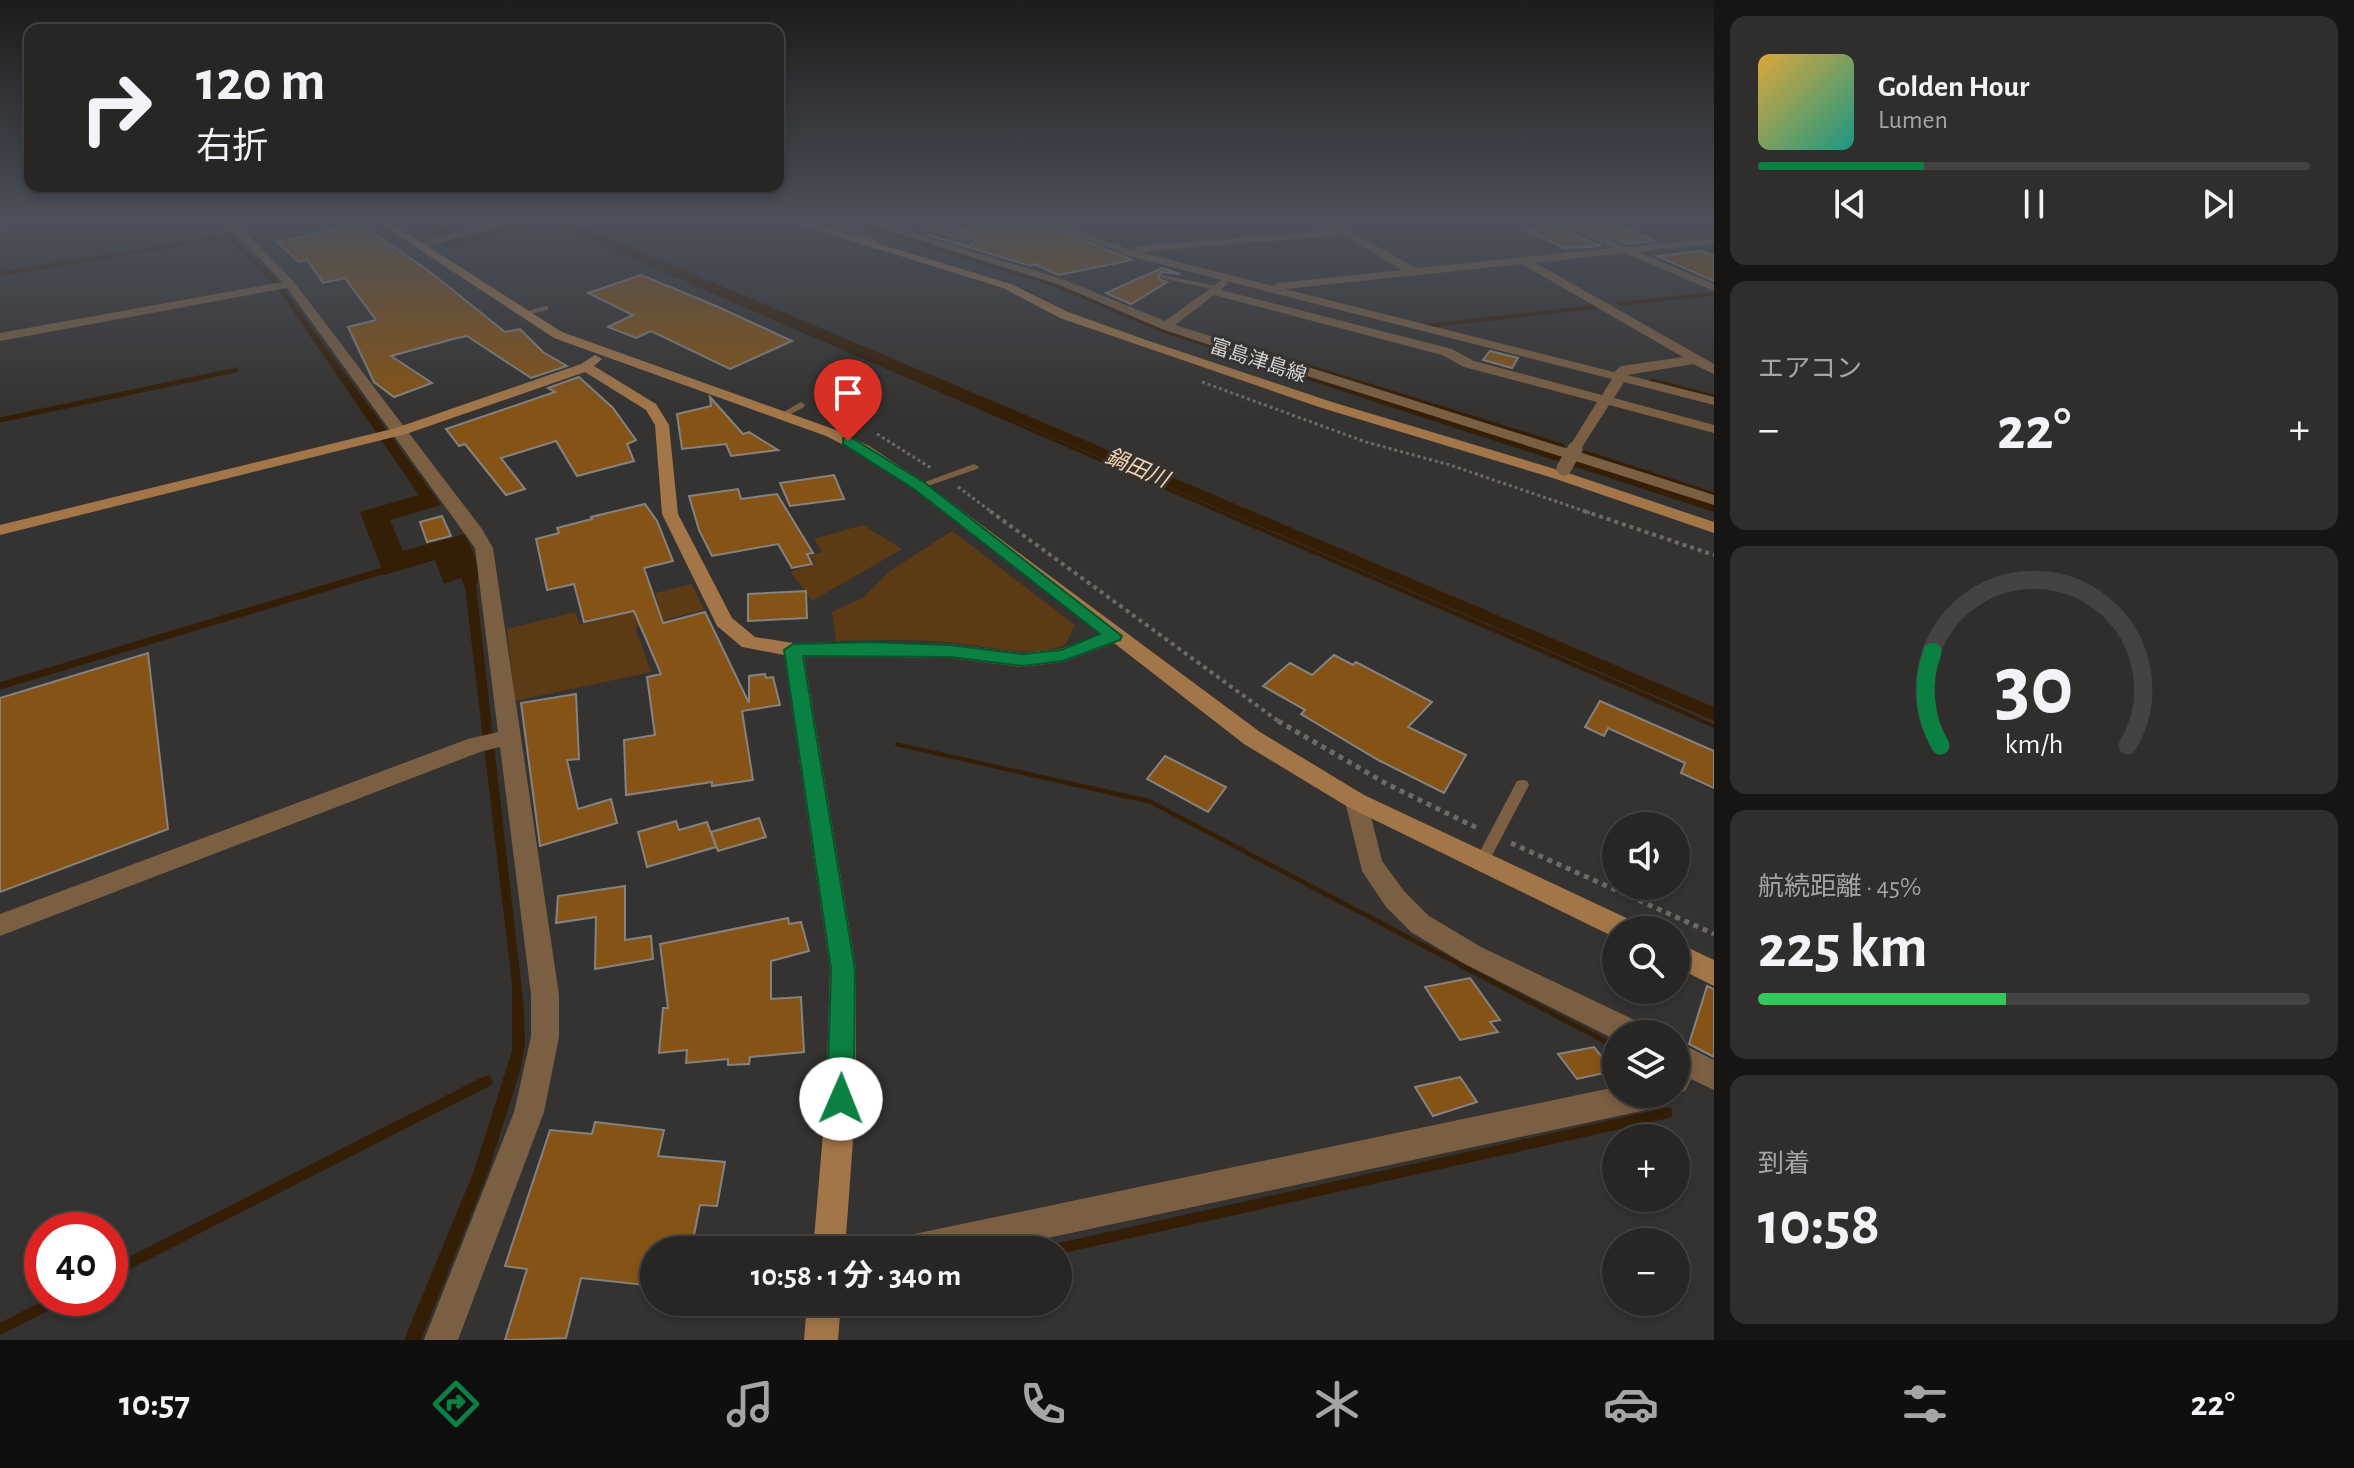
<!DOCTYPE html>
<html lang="ja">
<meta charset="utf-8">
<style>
:root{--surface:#282625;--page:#302e2d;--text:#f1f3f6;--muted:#a5a5a7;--line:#444342;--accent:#0b8043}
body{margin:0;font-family:"Alegreya Sans","Noto Sans JP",sans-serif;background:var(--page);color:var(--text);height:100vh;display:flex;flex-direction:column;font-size:30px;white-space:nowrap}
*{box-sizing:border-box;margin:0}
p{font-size:26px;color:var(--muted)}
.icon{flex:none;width:44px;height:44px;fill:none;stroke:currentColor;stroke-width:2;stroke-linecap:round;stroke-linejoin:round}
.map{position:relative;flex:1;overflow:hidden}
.sheet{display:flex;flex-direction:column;gap:16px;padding:16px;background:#161514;width:640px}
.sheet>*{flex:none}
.banner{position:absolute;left:24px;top:24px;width:760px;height:168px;border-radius:16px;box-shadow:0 4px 12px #0003,0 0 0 2px var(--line);background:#282625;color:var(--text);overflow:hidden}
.controls{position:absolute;left:1602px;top:812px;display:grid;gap:16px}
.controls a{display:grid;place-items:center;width:88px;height:88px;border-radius:50%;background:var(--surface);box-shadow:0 4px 12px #0003,0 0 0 2px var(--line);font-size:40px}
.speed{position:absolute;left:24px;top:1212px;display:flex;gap:16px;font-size:40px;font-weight:700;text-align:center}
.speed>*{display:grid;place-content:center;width:104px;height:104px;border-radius:50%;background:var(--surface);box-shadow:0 4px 12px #0003,0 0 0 2px var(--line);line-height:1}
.speed .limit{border:12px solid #d22;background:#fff;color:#111}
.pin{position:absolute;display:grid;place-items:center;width:68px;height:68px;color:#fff;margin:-82px -34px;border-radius:50% 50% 50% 0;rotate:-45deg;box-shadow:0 0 8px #0007}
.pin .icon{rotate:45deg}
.me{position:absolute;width:88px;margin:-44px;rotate:1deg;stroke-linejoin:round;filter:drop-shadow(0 0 6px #0008)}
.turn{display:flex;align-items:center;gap:28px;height:168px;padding:0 40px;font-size:36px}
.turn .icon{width:104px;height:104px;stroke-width:2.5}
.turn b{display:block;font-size:56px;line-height:68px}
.big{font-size:60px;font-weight:700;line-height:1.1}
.sheet .widget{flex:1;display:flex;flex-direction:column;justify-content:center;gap:12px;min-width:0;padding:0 28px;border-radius:16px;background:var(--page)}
.sheet .dial{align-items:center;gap:0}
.dial svg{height:208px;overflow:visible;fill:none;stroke:var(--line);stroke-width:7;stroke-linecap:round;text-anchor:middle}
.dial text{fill:var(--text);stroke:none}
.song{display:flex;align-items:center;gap:24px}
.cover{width:96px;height:96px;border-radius:12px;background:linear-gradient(135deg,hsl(40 70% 55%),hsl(170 70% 35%))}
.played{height:8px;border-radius:4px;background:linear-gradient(90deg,var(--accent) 30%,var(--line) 30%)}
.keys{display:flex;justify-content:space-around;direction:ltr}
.heat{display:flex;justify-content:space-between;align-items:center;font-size:44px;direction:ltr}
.charge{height:12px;border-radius:6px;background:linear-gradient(90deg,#34c759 45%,var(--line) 0)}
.trip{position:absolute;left:640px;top:1236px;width:432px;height:80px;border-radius:40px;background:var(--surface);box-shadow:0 4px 12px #0003,0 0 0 2px var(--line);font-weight:700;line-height:80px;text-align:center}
.tab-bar{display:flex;height:128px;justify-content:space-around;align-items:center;background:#100f0f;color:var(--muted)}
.tab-bar .icon{width:56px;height:56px}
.tab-bar .active{color:var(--accent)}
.tab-bar b{font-size:36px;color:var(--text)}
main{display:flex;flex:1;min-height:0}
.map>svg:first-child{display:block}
</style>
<main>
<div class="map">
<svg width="1714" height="1340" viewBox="0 0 1714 1340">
<rect width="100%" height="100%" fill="#353331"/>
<!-- green -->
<g fill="#5c3b14">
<polygon points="863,525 902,549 812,601 791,572 815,564 810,555 822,552 814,539"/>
<path d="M 952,531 L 1075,625 L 1065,645 C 1029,659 992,646 955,643 C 915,639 876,640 836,641 L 832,612 L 864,597 L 890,571 Z"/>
<polygon points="692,584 704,610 635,627 651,672 515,701 507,629 575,612 580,625 659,605 655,593"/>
</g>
<!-- water -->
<g fill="#341e06">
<path d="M 210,221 L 217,221 L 280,284 L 441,505 L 390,520 L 403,551 L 464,534 C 473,549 482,569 476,586 L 524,1009 L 525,1044 L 521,1068 L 487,1175 L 421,1340 L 404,1340 L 474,1171 L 512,1051 L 512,983 L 465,587 L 461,578 L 444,584 L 435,560 L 384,575 L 360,512 L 419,495 L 275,285 Z"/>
<polygon points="413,221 431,221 462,239 523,221 568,221 1714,707 1714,721 822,338 1650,695 1714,724 1714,728 550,223 538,223 453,248 445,244 448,242"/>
<polygon points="845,221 855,221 1062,286 1157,325 1714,504 1714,512 1163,333 1052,286"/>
<polygon points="896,742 1150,799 1616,1044 1616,1050 1150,804 895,746"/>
</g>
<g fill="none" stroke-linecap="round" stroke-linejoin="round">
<!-- stream-far3 -->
<g stroke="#341e06" stroke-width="4">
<polyline points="0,274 219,238"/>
<polyline points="1619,304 1714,294"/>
<polyline points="1427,326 1594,307"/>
<polyline points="1235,344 1252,349"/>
</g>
<!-- stream-far2 -->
<g stroke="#341e06" stroke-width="5">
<polyline points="1245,347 1562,446"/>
<polyline points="1652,381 1714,397"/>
<polyline points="0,420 236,370"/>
<polyline points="1585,453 1714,495"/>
</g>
<!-- stream-far1 -->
<polyline stroke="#341e06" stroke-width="7" points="0,686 382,571"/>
<!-- stream -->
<g stroke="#341e06" stroke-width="11">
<polyline points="1052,1250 1667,1113"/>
<polyline points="110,1273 487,1081"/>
<polyline points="0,1329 61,1298"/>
</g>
</g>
<!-- building -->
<g fill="#855316" stroke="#858381" stroke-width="2">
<polygon points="1009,221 1035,221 1132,260 1059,275 1034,264 1031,266 928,235 970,246 976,239 957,230"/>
<polygon points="1608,221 1655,241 1627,244 1582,224"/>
<polygon points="360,224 429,271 505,332 520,329 543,352 567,366 531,378 467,336 457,338 391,356 432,383 394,397 374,382 348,327 376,320 345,278 323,283 307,260 299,262 277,242"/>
<polygon points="1559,227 1601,246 1564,248 1524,230"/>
<polygon points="1702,251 1714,256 1714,281 1657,256"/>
<polygon points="1162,268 1180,274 1161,272 1158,279 1167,282 1131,304 1106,293"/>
<polygon points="641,275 716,306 792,341 730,369 651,331 636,338 608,327 633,315 588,293"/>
<polygon points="1490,351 1518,358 1512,368 1483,360"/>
<polygon points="579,377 613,408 636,440 627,444 634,461 577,476 556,441 501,458 525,489 506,495 465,444 459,446 446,429 555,392 548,388"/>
<polygon points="710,397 743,434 749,432 778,450 731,456 726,444 682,449 677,414 711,406"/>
<polygon points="834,475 844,499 790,506 780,483"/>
<polygon points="738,489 741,499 777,494 813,553 807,554 812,564 792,568 778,544 712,556 699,530 689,496"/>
<polygon points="645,504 657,521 673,561 644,568 663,623 705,612 749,703 749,676 765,674 766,678 773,677 780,705 742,711 753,780 712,786 712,782 626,795 624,740 655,735 647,677 661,674 634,611 584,622 574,584 547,590 536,539 559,533 557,528 592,519 591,517"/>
<polygon points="442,516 451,536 427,542 420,522"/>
<polygon points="806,591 807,618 748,621 748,594"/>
<polygon points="148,653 168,829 0,892 0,698"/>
<polygon points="1334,655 1353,665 1356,662 1432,702 1408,727 1466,755 1444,793 1380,761 1301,714 1305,710 1263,686 1290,663 1312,675"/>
<polygon points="576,694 579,759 567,760 578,809 611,799 617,823 540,846 521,703"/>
<polygon points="1600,701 1714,751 1714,788 1681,773 1685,763 1608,728 1604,736 1585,727"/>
<polygon points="1165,756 1226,787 1208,812 1147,779"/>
<polygon points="759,818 766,837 718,851 711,832"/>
<polygon points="676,821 679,830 707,822 716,847 647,867 638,832"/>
<polygon points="625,886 625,940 651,936 653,959 595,969 596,917 556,923 558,896"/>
<polygon points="788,918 789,924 801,922 809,951 771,961 771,999 801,997 804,1052 750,1057 749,1064 728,1065 728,1059 686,1063 687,1050 659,1053 663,1008 668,1008 660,944"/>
<polygon points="1470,978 1500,1020 1490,1022 1498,1032 1460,1040 1425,987"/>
<polygon points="1707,986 1714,989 1714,1057 1689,1044"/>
<polygon points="1594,1047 1613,1071 1577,1079 1558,1054"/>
<polygon points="1460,1077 1477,1102 1433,1116 1415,1087"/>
<polygon points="595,1122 664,1130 658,1156 725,1162 717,1206 700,1205 691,1250 654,1250 654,1286 581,1278 566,1338 505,1340 527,1269 505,1266 550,1130 592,1134"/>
</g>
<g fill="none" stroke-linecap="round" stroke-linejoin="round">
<!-- path-far2 -->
<g stroke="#6c6a68" stroke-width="3" stroke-dasharray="3 3" stroke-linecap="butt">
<polyline points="1202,382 1366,442 1450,465 1590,513"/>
<polyline points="877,434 931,468"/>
<polyline points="958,487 993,513"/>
</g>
<!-- path-far1 -->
<g stroke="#6c6a68" stroke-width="4" stroke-dasharray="4 4" stroke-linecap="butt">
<polyline points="990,511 1281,723"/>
<polyline points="1584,511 1714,555"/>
</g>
<!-- path -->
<g stroke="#6c6a68" stroke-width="5" stroke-dasharray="5 5" stroke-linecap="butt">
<polyline points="1278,721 1387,784 1477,828"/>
<polyline points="1511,843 1714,934"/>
</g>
<!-- lane -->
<g fill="#7b5f43" fill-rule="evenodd">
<polygon points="1163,275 1216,286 1219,288 1216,290 1161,278 1160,277"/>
<polygon points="545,306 548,306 548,310 526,315 522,313"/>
<polygon points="801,402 805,405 804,407 787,416 780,414"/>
<polygon points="974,464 979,467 977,469 922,488 916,488 914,486"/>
<polygon points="1522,780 1527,781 1529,785 1487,865 1482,867 1477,865 1475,861 1477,857 1517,781"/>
</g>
<!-- street -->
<g fill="#7b5f43" fill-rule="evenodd">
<polygon points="0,221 20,221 0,226"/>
<polygon points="224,221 235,221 294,282 482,529 493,548 559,995 559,1037 544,1112 458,1340 424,1340 514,1112 531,1037 531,995 500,747 480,752 0,936 0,914 468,739 498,732 475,548 287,288 0,341 0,333 282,282"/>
<polygon points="498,221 515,221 421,248 416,245"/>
<polygon points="840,221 876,239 884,248 875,250 868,243 825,222"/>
<path d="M 858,221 L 874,221 L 1065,280 L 1165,321 L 1222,280 L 1126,255 L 1039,221 L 1054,221 L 1134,251 L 1138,246 L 1335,230 L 1328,224 L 1333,221 L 1416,268 L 1613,248 L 1554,221 L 1568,221 L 1627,247 L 1714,238 L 1714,244 L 1639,252 L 1714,284 L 1714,291 L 1625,253 L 1536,263 L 1714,364 L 1714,374 L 1693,364 L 1627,375 L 1714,397 L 1714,405 L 1624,382 L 1614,398 L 1714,425 L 1714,433 L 1609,405 L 1579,452 L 1714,495 L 1714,505 L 1216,347 L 1162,329 L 1057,284 ZM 1344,235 L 1402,270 L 1278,283 L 1273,286 L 1139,252 ZM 1522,264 L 1683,357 L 1621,366 L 1614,372 L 1285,289 ZM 1226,281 L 1612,379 L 1602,395 L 1474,361 L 1452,349 L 1221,290 L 1228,283 ZM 1214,295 L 1442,355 L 1464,367 L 1597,402 L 1568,449 L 1175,325 Z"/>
<polygon points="919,221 931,221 973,240 968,243 936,233"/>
<polygon points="1356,792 1364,795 1367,801 1382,861 1404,891 1429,916 1481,947 1643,1024 1647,1034 1616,1034 1616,1040 1463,963 1411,932 1386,907 1362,871 1345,801 1348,795"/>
<polygon points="1676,1041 1714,1060 1714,1090 1691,1079 1686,1090 1676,1095 1675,1094"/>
<polygon points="1616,1087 1616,1094 1666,1094 1661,1104 1651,1109 991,1250 898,1250 902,1238 914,1234"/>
</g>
<!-- secondary -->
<g fill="#a27648" fill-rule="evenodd">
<path d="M 376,221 L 388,221 L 562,332 L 836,430 L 869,446 L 925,483 L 1260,732 L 1364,795 L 1635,922 L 1639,930 L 1616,930 L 1616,938 L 1348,807 L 1244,744 L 1114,643 L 1063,662 L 1023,667 L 950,658 L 804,656 L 856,969 L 856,1099 L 845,1250 L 813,1250 L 826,1099 L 830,969 L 784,655 L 742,647 L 717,626 L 662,514 L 655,425 L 646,410 L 585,372 L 406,434 L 0,535 L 0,525 L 396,428 L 581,364 L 595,355 L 602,359 L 594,366 L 656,404 L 669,425 L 678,514 L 732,618 L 755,637 L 793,643 L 869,642 L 950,644 L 1023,653 L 1060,649 L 1101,634 C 1016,568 921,483 826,436 L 554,338 Z"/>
<polygon points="788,221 804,221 1011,284 1068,312 1149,341 1332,402 1565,472 1714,522 1714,533 1553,478 1322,408 1060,318 1003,288"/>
<polygon points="1676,942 1714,960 1714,986 1676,967"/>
<polygon points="807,1302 841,1302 838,1340 804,1340"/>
</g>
<!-- street-bridge -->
<polyline stroke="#7b5f43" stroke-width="15" points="1564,468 1575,449"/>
</g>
<!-- sky -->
<linearGradient id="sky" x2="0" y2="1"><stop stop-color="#1d1c1b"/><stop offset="0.54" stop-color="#4b505a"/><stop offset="1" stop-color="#4b505a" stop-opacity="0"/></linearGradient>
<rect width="1714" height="409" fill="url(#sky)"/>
<!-- route -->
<polygon fill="#0b8043" stroke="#07532c" stroke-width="2" points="843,438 852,438 925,483 1122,636 1120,640 1063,661 1023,666 950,657 803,656 855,969 854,1099 850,1108 841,1112 831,1108 827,1099 831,969 784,650 793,644 869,642 950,645 1023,654 1061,650 1100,634 914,489 843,444"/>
<g text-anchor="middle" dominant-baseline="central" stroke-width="6" stroke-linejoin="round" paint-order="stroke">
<!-- far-street labels -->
<g font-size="20" fill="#d4d3d2" stroke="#353331">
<text transform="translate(1258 361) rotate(18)">富島津島線</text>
</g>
<!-- far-water labels -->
<g font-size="22" font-style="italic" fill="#f6d2af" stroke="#353331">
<text transform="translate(1137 468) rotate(23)">鍋田川</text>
</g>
</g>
</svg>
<div class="controls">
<a><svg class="icon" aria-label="sound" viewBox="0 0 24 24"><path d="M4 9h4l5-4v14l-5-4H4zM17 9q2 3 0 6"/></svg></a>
<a><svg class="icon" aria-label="search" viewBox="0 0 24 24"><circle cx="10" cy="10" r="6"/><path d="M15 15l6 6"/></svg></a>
<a><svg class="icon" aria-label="layers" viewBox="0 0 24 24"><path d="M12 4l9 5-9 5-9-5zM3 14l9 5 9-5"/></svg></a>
<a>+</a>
<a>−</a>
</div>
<div class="speed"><div class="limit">40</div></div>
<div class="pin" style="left:848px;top:441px;background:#d93025"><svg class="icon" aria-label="arrive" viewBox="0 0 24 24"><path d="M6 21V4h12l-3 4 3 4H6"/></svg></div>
<svg class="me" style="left:841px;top:1099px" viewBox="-20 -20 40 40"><circle r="19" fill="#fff"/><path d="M0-13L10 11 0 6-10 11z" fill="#0b8043"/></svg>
<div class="trip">10:58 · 1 分 · 340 m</div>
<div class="banner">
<div class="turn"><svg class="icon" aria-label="right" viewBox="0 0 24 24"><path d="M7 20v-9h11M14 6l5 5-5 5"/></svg><div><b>120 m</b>右折</div></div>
</div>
</div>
<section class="sheet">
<div class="widget">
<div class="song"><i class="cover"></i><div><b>Golden Hour</b><p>Lumen</p></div></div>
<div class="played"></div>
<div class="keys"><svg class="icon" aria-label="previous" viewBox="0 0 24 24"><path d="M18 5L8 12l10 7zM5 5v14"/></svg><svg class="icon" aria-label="pause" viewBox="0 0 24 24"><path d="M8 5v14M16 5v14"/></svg><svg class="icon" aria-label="next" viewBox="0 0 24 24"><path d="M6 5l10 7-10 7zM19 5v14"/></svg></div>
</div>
<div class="widget"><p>エアコン</p>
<div class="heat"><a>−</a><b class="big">22°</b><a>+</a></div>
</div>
<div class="widget dial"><svg viewBox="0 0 100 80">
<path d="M14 69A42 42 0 1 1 86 69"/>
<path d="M14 69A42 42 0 0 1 11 33" stroke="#0b8043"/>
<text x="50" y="56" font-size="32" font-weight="700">30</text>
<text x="50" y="72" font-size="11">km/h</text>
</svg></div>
<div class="widget"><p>航続距離 · 45%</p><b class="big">225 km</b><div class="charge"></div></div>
<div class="widget"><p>到着</p><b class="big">10:58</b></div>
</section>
</main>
<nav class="tab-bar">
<b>10:57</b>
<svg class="icon active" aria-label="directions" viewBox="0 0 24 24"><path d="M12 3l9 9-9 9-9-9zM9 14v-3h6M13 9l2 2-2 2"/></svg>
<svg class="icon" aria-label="music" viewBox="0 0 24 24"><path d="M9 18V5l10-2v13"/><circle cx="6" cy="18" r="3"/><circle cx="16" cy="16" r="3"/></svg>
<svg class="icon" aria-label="phone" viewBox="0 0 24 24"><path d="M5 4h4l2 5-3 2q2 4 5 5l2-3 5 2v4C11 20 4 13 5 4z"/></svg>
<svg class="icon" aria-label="climate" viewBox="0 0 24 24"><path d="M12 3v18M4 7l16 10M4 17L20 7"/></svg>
<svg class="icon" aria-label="car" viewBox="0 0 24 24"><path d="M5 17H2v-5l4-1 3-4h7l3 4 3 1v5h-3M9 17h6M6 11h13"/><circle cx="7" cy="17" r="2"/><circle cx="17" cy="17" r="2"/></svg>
<svg class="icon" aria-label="filters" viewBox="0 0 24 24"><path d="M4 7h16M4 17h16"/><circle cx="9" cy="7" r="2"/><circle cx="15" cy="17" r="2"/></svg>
<b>22°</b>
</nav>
